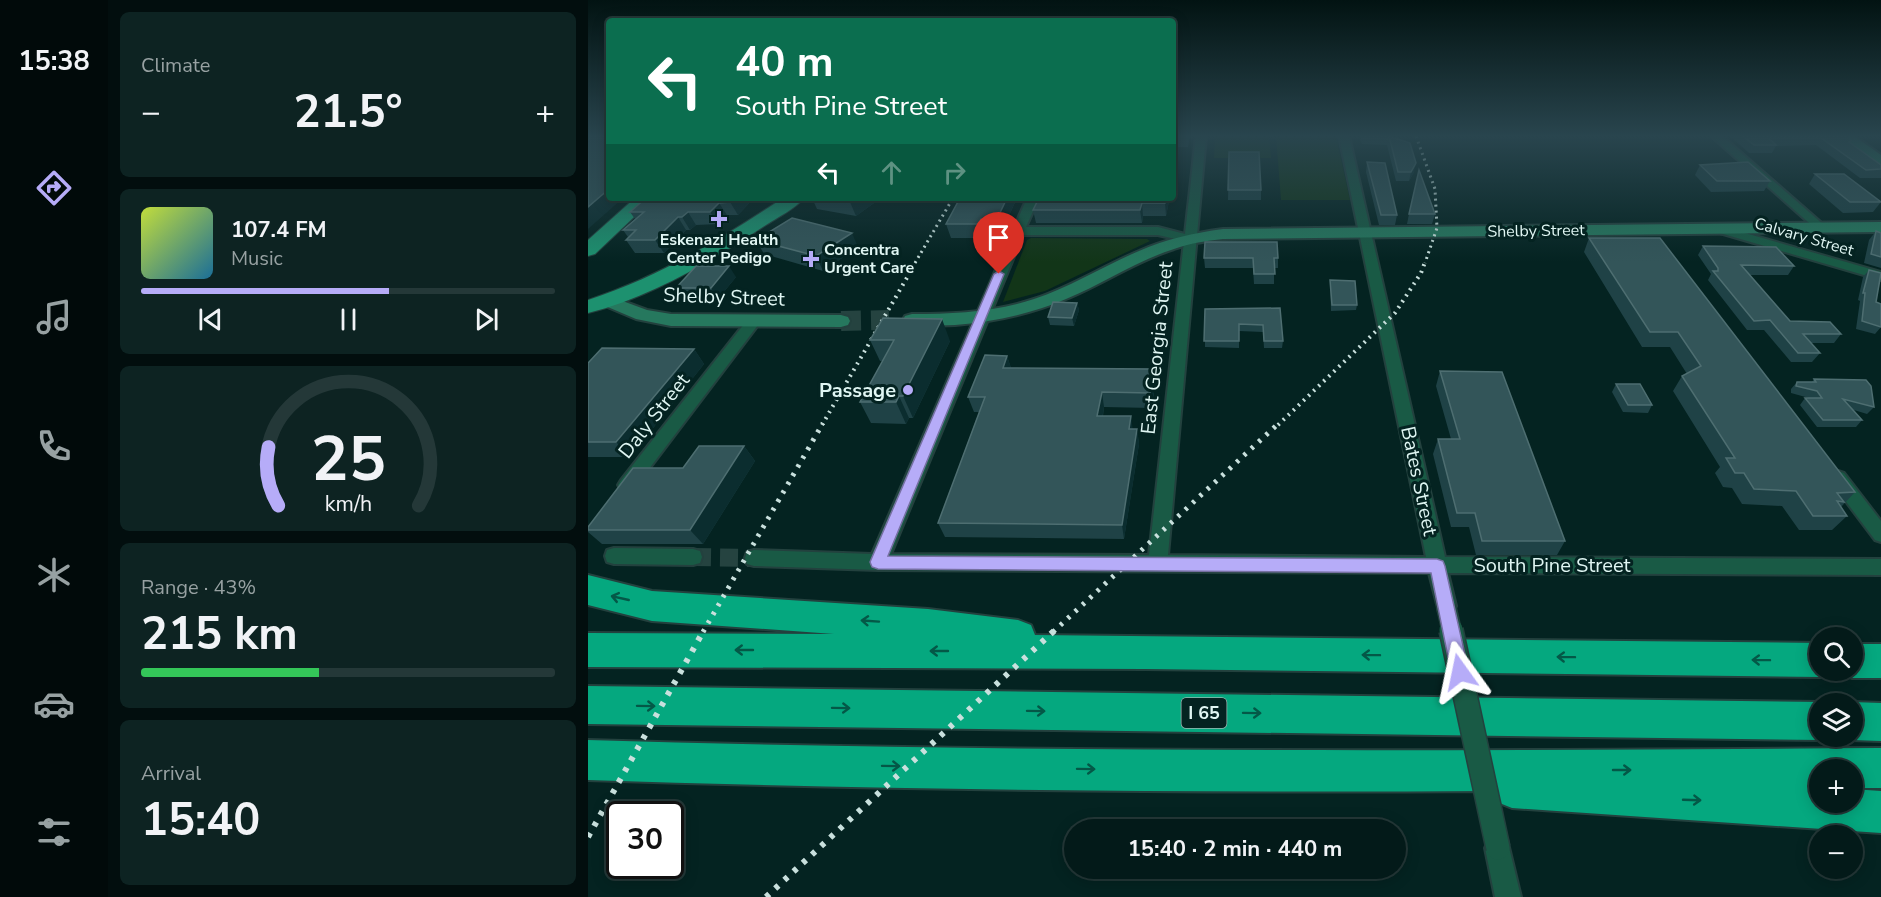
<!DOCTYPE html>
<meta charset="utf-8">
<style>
:root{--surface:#031a19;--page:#0d2322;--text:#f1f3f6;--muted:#97a1a2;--line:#243838;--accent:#b6acf8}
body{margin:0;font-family:"Nunito Sans",sans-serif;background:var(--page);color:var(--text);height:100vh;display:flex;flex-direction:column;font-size:22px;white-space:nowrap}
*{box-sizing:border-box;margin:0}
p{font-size:20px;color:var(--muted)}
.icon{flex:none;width:33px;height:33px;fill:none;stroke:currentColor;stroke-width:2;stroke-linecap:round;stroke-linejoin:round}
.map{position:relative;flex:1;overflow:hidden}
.sheet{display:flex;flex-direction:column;gap:12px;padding:12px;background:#020e0e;width:480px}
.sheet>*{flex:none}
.hud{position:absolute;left:18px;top:18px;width:570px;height:183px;border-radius:6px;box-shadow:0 3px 15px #0003,0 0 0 2px var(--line);background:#0b6e4f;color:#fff;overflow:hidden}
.buttons{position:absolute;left:1221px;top:627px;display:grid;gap:12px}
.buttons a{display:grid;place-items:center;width:54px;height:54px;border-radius:50%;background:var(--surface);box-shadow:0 3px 15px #0003,0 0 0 2px var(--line);font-size:30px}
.speed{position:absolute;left:18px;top:801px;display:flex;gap:12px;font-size:30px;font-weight:700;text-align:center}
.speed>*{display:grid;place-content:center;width:78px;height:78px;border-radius:50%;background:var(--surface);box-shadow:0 3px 15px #0003,0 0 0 2px var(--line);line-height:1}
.speed .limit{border:3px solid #111;border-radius:9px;background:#fff;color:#111}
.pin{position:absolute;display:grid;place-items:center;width:51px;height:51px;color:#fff;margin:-62px -26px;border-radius:50% 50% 50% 0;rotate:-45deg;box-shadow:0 0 6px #0007}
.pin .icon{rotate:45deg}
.me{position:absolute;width:66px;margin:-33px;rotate:348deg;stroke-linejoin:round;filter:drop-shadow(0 0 4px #0008)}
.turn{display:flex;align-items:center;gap:21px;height:126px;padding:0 30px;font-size:27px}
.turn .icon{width:78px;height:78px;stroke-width:2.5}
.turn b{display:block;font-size:42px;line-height:51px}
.lanes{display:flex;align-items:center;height:57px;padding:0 30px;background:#0003;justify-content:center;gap:30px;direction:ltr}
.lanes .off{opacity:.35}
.big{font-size:45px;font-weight:700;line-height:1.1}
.sheet .tile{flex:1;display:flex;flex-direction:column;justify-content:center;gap:9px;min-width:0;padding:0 21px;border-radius:9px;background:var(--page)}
.sheet .dial{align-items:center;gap:0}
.dial svg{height:156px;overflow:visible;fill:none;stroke:var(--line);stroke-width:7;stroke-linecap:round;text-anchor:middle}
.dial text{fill:var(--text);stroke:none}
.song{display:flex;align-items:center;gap:18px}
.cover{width:72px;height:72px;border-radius:9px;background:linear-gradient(135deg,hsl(70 70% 55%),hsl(200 70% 35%))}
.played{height:6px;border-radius:3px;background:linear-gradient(90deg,var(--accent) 60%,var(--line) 60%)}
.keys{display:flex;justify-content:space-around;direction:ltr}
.heat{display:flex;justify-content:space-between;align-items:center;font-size:33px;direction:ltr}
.charge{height:9px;border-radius:4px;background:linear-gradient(90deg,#34c759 43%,var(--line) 0)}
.trip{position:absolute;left:476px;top:819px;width:342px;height:60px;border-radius:30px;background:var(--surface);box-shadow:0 3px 15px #0003,0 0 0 2px var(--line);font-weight:700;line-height:60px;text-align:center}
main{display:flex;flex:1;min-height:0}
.tabs{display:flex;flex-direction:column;width:108px;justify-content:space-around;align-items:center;background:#010a0a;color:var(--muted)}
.tabs .icon{width:42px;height:42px}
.tabs .on{color:var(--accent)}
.tabs b{font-size:27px;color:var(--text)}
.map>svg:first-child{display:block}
</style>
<main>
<nav class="tabs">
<b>15:38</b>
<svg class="icon on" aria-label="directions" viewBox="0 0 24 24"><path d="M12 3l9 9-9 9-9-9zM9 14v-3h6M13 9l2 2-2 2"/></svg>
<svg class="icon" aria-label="music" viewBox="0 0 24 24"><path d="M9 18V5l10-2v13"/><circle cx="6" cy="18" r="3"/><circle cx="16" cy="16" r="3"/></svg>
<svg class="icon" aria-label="phone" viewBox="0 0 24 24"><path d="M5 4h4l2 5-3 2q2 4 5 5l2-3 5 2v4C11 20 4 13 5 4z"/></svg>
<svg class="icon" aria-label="climate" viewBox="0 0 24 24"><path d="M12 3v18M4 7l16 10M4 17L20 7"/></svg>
<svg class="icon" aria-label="car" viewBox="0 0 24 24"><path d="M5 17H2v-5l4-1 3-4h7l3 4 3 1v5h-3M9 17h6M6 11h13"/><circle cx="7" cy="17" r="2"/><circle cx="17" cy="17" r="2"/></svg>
<svg class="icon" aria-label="filters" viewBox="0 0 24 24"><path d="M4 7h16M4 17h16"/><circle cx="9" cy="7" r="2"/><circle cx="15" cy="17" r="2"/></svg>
</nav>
<section class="sheet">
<div class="tile"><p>Climate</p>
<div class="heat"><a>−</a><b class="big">21.5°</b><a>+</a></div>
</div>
<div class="tile">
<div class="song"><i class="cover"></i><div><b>107.4 FM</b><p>Music</p></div></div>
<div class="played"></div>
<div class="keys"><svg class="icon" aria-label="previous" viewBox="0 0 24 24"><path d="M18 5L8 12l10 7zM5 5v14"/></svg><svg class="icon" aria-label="pause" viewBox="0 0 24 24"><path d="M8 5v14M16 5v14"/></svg><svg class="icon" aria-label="next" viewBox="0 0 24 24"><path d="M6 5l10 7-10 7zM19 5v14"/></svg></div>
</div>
<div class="tile dial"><svg viewBox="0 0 100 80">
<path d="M14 69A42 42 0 1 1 86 69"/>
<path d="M14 69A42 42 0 0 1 9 39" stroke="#b6acf8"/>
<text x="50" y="56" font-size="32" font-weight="700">25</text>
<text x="50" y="72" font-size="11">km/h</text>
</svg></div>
<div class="tile"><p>Range · 43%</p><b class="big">215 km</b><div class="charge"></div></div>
<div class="tile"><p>Arrival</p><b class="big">15:40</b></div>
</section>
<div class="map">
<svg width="1293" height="897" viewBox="0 0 1293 897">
<rect width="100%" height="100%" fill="#042321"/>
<!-- green -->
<g fill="#123518">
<polygon points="627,136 681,136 683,158 626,158"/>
<polygon points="688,136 748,136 762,200 693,200"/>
<polygon points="443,238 559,239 562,241 457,291 415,302 439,240"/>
</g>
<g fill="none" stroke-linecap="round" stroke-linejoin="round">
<!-- street-tunnel -->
<polyline stroke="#254340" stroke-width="18" stroke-dasharray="18 9" stroke-linecap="butt" points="105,557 166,558"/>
<!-- secondary-tunnel -->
<polyline stroke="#254340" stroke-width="20" stroke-dasharray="20 10" stroke-linecap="butt" points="253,321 301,320"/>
<!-- street casing -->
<g stroke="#23413e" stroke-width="4">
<g id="street">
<path d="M 608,136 L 618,136 L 580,555 L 838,557 L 751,136 L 761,136 L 857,557 L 1293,559 L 1293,575 L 860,573 L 868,606 L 865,612 L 858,615 L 851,612 L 841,573 L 290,570 L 166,566 L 159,564 L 157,558 L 159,552 L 166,550 L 284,554 L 439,198 L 451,198 L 438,227 L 570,227 L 597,234 ZM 435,235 L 570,235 L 596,241 L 561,555 L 303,554 Z"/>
<polygon points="1123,136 1134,136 1237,226 1237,230 1229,230"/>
<polygon points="1129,225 1293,272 1293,280 1125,231 1125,227"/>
<polygon points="165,318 170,319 172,322 170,325 45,490 39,492 33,490 30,485 33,480 160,319"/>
<polygon points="1250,471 1256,473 1293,521 1293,542 1287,540 1244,483 1241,478 1244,473"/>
<polygon points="26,548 105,549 112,551 114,557 112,563 105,565 26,564 19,562 17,556 19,550"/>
<polygon points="910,835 919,839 933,897 907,897 897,848 901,839"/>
</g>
</g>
<!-- secondary casing -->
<g stroke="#23413e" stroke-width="4">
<g id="secondary">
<polygon points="1251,136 1266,136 1293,155 1293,165"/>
<path d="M 1293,222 L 1293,232 L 635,239 C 618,241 602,243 586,249 C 548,261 515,284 478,299 C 443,314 405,322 367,325 C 351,325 333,328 317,324 L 315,320 L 317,316 L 324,314 C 366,314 407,312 446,299 C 483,287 515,266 551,251 C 578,239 606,233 635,229 Z"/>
<polygon points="21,296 59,310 83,314 253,315 260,317 262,321 260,325 253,327 83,326 48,319 15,305 12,301 15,297"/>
</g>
</g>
<!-- primary casing -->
<g stroke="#23413e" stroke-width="2">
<g id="primary">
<polygon points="47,198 66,198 7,254 0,256 0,240"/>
<path d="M 195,198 L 216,198 C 207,209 190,217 178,225 C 123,261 64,297 0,313 L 0,300 C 71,277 133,239 195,198 Z"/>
</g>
</g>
<!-- highway casing -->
<g stroke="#23413e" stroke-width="4">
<g id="highway">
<polygon points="0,575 64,591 340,609 430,620 443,625 447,635 1232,643 1232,670 1246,670 1232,677 557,669 0,667 0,633 246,634 64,621 0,605"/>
<polygon points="1264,644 1293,644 1293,678 1264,678 1251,673 1250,670 1264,670"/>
<polygon points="0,686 1232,702 1236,704 1232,704 1232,736 1241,736 1232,740 0,724"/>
<polygon points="1264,702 1293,703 1293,741 1264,740 1255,736 1264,736 1264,704 1260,704"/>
<path d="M 0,740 C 431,753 862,751 1293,748 L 1293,788 L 1264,788 L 1264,770 L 1232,770 L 1232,802 L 1264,802 L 1264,789 L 1293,791 L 1293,833 L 924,808 L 909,802 L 905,791 C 604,793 301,790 0,780 Z"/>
</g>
</g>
<!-- street -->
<use href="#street" fill="#195a45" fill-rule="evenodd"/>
<!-- secondary -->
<use href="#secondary" fill="#26785e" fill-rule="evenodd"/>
<!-- primary -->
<use href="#primary" fill="#1d916f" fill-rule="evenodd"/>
<!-- highway -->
<use href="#highway" fill="#05a87f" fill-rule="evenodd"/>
<!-- rail-far3 -->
<g stroke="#c9e0dd" stroke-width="3" stroke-dasharray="2 4" stroke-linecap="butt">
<polyline points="828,136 847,189 849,228 837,263"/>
<polyline points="327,263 365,198"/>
</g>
<!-- rail-far2 -->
<g stroke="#c9e0dd" stroke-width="4" stroke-dasharray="2 5" stroke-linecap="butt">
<polyline points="234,425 328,262"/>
<polyline points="690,425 807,313 833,273 837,262"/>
</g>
<!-- rail-far1 -->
<g stroke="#c9e0dd" stroke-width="5" stroke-dasharray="3 7" stroke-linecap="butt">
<polyline points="115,632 235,423"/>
<polyline points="465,632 691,423"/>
</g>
<!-- rail -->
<g stroke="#c9e0dd" stroke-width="6" stroke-dasharray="4.5 8" stroke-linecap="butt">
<polyline points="0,837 116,630"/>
<polyline points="178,897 467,630"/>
</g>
<!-- street-bridge-far1 casing -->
<g stroke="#23413e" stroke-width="21" stroke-linecap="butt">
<polyline id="street-bridge-far1" points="858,606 864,632"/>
</g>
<!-- street-bridge casing -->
<g stroke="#23413e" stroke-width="26" stroke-linecap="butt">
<polyline id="street-bridge" points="863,630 910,848"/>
</g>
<!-- street-bridge-far1 -->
<use href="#street-bridge-far1" stroke="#195a45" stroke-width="18"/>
<!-- street-bridge -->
<use href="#street-bridge" stroke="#195a45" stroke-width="23"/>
</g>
<!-- wall -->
<g fill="#1f4246">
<polygon points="585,136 602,136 600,147 585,147"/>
<polygon points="771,136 801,136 826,172 821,181 808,181 799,145 774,144"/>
<polygon points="1142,136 1257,136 1261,142 1293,165 1293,178 1272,178 1228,145 1188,146 1184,153 1161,153"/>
<polygon points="641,152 673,190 673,200 640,200"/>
<polygon points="779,162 809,215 807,225 791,225 778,172"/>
<polygon points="1112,165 1182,181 1176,191 1123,192 1107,175"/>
<polygon points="1227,174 1293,202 1285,212 1255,213 1221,184"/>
<polygon points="58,198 166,198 150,215 139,215 130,224 108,225 102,230 98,230 76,253 47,253 38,240 40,237 35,230 47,219 42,212"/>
<polygon points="224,198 293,198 268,216 229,209"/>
<polygon points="372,198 429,198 413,233 397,233 394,238 363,238 358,224"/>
<polygon points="581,201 578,216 555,216 554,223 448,223 445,210"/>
<polygon points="821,214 847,214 844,224 819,224"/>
<polygon points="1288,231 1293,233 1293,268 1276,263 1281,240"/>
<polygon points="1001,238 1267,492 1253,507 1259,516 1244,530 1211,530 1194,506 1154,504 1144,488 1135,487 1127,473 1132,467 1085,391 1094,376 1099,374 1082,347 1054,347 996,252"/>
<polygon points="168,240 270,247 235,271 176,254"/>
<polygon points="1115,246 1206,266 1200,275 1161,275 1202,321 1253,334 1246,343 1223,343 1232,353 1224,362 1203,362 1176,330 1159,330 1120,280 1123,274 1110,255"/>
<polygon points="616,258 690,258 690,268 686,268 686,284 666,284 665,268 617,268"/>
<polygon points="1281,270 1288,302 1293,304 1293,327 1287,334 1268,329 1272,301 1270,300 1275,277"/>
<polygon points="148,277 130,299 96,299 88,288"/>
<polygon points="742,280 769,305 768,310 743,311"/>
<polygon points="489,303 491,310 486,326 462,325 460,317"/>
<polygon points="692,308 695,341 694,348 676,348 675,332 651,331 651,348 617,347 617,309"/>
<polygon points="282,340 362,341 325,418 321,418 318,424 283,423 272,402 295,361 292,361"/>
<polygon points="106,349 116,364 42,457 0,457 0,363"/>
<polygon points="419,356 423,368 565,369 567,384 564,408 516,407 515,416 545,429 549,429 551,444 536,539 357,537 350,523 391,412 386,412 380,397"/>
<polygon points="852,371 977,541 969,555 888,555 881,527 863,527 845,454 850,439 863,439 848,386"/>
<polygon points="1226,379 1286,407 1279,414 1266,410 1274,420 1268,427 1229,427 1212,405 1217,398 1221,398 1203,393 1203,389 1209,382 1224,382"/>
<polygon points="1028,384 1064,405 1060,413 1035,412 1024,392"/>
<polygon points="156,446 167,461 115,544 14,544 0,532 0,527 95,468"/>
</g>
<!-- shaded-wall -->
<g fill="#0b2d2f">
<polygon points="828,163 826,172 821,181 823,172"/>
<polygon points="21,189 21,198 35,198 0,229 0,207"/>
<polygon points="147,198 166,198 150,215 142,202"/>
<polygon points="268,198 293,198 268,216 262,202"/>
<polygon points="419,198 429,198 413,233 409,219"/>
<polygon points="578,198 581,198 581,201 578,216 577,203"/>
<polygon points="131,203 139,215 130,224 122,212"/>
<polygon points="554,203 555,216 554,223 552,210"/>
<polygon points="100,212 108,225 102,230 94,217"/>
<polygon points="90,217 98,230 76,253 67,240"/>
<polygon points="393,219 397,233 394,238 390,224"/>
<polygon points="264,233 270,247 235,271 228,256"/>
<polygon points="141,266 148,277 130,299 123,288"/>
<polygon points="489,303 491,310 486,326 484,318"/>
<polygon points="354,319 362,341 325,418 315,396"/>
<polygon points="106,349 116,364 42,457 28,442"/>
<polygon points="419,356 424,371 415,368"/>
<polygon points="565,369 567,384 564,408 562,393"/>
<polygon points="514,392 516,407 512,431 509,416"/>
<polygon points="311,396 321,418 318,424 308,402"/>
<polygon points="543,416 545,431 541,429"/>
<polygon points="549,429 551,444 536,539 534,525"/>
<polygon points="156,446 167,461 115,544 102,530"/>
</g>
<!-- building -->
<g fill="#335559" stroke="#4e6e71" stroke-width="1.5">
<polygon points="0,136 21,136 21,189 0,207"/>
<polygon points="774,136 801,136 801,137 800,139 774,138"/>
<polygon points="801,136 822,143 828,163 823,172 810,172"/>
<polygon points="1155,136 1257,136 1263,140 1261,142 1293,165 1293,169 1278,170 1233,138 1181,138 1188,145 1166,145"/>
<polygon points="641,152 671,152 673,190 640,190"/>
<polygon points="779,162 797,163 809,215 793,215"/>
<polygon points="1160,162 1182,181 1129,181 1112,165"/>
<polygon points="831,170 847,214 821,214"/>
<polygon points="1227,174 1256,174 1293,202 1262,202"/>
<polygon points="58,198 147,198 142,202 131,203 122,212 100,212 94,217 90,217 67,240 38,240 48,230 35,230 56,212 42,212"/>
<polygon points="238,198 268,198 262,202"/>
<polygon points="372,198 419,198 409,219 393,219 390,224 358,224"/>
<polygon points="451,198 578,198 577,203 554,203 552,210 445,210"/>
<polygon points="204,218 264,233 228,256 168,240"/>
<polygon points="1288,231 1293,233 1293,257 1283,254"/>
<polygon points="1001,238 1072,238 1267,492 1249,493 1256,502 1249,501 1259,516 1225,516 1208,491 1166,489 1156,473 1147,473 1138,458 1147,458 1094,376 1113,366 1090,332 1062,332"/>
<polygon points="617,242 689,242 690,258 686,258 687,274 666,274 665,258 616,258"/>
<polygon points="1115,246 1188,247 1206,266 1153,265 1202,321 1242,322 1253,334 1215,334 1232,353 1210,353 1182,320 1166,321 1125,271 1130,271 1130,268"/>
<polygon points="108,266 141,266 123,288 88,288"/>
<polygon points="1281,270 1293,273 1288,302 1293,304 1293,327 1274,321 1277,293 1275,293"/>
<polygon points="742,280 767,281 769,305 744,305"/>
<polygon points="465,302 489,303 484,318 460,317"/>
<polygon points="692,308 695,341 676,341 675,325 651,324 651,341 616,341 617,309"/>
<polygon points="295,318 354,319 315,396 311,396 308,402 272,402 306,340 282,340"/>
<polygon points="14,348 106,349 28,442 0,442 0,363"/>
<polygon points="397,355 419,356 415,368 565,369 562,393 514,392 509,416 543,416 541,429 549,429 534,525 350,523 397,397 380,397"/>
<polygon points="852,371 914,372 977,541 894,541 887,513 869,513 850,439 872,439"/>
<polygon points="1226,379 1278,380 1283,386 1286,407 1255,399 1274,420 1235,420 1217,398 1234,398 1229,391 1208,386 1209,382 1228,382"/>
<polygon points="1028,384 1052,384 1064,405 1040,405"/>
<polygon points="111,446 156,446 102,530 0,530 0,527 45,468 95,468"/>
</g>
<!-- one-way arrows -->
<defs><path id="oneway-shaft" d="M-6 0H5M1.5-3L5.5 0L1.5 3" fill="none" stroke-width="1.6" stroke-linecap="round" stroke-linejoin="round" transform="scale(1.5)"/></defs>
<g stroke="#045847">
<use href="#oneway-shaft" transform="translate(32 598) rotate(-167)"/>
<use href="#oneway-shaft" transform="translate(282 621) rotate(-176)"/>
<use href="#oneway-shaft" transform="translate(156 650) rotate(-180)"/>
<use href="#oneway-shaft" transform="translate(351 651) rotate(-180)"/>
<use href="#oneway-shaft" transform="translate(783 655) rotate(-179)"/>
<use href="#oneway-shaft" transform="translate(978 657) rotate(-179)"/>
<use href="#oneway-shaft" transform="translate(1173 660) rotate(-179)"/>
<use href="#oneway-shaft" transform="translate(58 706) rotate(1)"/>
<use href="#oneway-shaft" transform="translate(253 708) rotate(1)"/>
<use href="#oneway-shaft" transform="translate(448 711) rotate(1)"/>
<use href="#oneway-shaft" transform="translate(664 713) rotate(1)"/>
<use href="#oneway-shaft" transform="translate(303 766) rotate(1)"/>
<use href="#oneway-shaft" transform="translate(498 769) rotate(1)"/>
<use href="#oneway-shaft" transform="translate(1034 770)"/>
<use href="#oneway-shaft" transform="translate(1104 800) rotate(2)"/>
</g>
<!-- sky -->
<linearGradient id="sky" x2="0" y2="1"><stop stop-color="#021312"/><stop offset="0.52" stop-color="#29454e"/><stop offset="1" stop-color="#29454e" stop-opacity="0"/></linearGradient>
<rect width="1293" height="262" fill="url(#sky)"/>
<!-- route -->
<polygon fill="#b6acf8" stroke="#7670a1" stroke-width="1.5" points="411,271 416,274 300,556 849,559 855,561 857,566 881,672 878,678 872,680 866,678 863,672 843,573 290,569 284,567 282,562 406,274"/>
<!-- markers -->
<g fill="#b6acf8" stroke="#042321" stroke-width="2">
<path d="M128 210h6v6h6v6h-6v6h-6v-6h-6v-6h6z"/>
<path d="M220 250h6v6h6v6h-6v6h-6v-6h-6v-6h6z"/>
<circle cx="320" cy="390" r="6"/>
</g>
<g text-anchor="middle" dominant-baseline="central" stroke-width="6" stroke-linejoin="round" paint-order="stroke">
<!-- far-street labels -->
<g font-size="16" fill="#e0f6f3" stroke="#042321">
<text transform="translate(948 231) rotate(-1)">Shelby Street</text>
<text transform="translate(1216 237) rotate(16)">Calvary Street</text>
</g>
<!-- far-poi labels -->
<g font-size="16" font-weight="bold" fill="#e0f6f3" stroke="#042321">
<text x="131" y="240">Eskenazi Health<tspan x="131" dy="18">Center Pedigo</tspan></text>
<text x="236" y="250" text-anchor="start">Concentra<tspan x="236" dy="18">Urgent Care</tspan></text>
</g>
<!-- shield labels -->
<rect fill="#042321" stroke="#9eb7b4" stroke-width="1.5" x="593.5" y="698" width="45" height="30" rx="4.5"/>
<g font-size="18" font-weight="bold" fill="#e0f6f3">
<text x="616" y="713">I 65</text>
</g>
<!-- street labels -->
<g font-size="20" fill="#e0f6f3" stroke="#042321">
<text transform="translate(136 297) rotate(2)">Shelby Street</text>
<text transform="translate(569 348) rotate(-84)">East Georgia Street</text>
<text transform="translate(66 416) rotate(-52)">Daly Street</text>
<text transform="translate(831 481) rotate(78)">Bates Street</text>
<text x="964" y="565">South Pine Street</text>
</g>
<!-- poi labels -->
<g font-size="20" font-weight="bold" fill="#e0f6f3" stroke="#042321" text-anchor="end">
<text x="308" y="390">Passage</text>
</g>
</g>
</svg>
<div class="buttons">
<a><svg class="icon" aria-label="search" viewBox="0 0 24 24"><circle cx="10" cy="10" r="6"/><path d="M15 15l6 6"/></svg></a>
<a><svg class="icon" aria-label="layers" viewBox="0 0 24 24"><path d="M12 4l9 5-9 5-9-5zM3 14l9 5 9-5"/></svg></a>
<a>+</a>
<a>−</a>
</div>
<div class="speed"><div class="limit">30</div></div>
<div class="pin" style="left:411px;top:274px;background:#d93025"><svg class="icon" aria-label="arrive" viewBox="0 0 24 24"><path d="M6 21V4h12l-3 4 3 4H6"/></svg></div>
<svg class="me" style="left:872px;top:672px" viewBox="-20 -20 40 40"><path d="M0-17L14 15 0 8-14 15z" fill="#b6acf8" stroke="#fff" stroke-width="4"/></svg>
<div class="trip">15:40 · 2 min · 440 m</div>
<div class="hud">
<div class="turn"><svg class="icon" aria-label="left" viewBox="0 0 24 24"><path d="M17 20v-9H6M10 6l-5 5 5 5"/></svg><div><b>40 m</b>South Pine Street</div></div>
<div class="lanes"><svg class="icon" aria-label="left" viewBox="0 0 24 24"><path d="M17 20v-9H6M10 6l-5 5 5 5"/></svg><svg class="icon off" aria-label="ahead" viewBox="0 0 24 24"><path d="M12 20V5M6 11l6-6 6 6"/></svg><svg class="icon off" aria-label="right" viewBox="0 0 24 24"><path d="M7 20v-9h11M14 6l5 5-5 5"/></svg></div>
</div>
</div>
</main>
